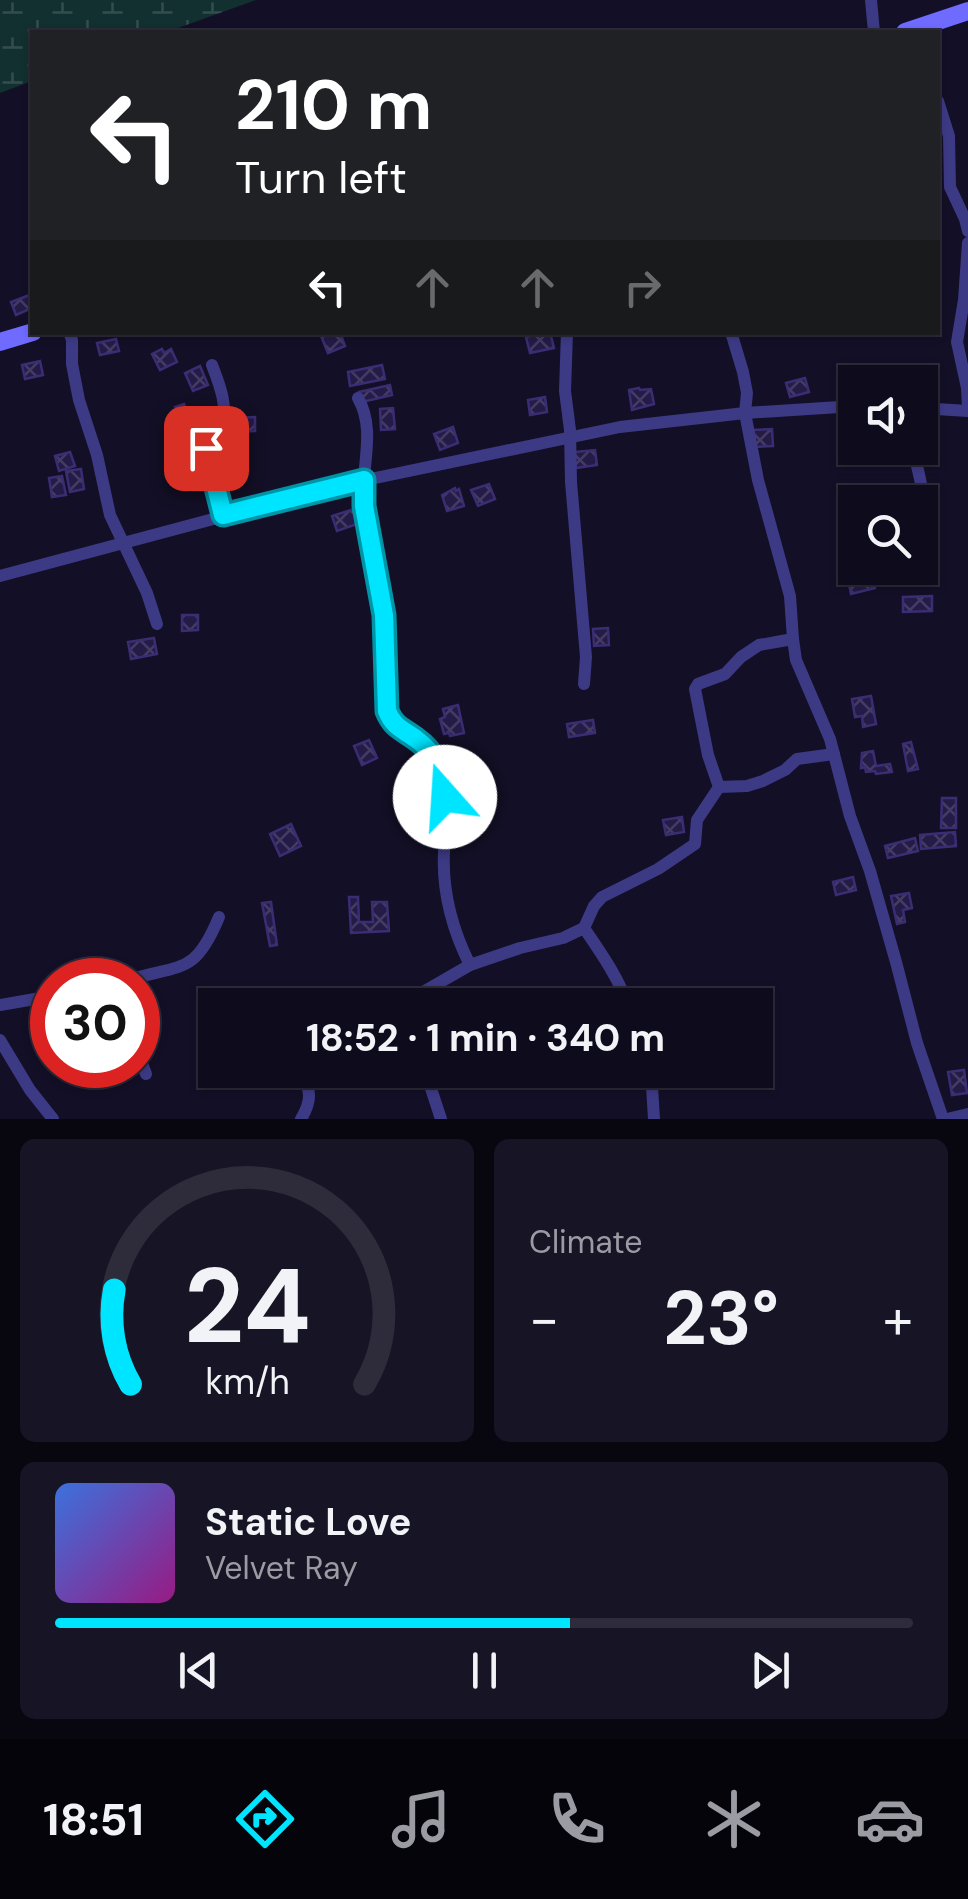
<!DOCTYPE html>
<meta charset="utf-8">
<style>
:root{--surface:#0e0b1c;--page:#171425;--text:#f1f3f6;--muted:#9b9ba3;--line:#2e2b3b;--accent:#00e5ff}
body{margin:0;font-family:"DM Sans",sans-serif;background:var(--page);color:var(--text);height:100vh;display:flex;flex-direction:column;font-size:38px;white-space:nowrap}
*{box-sizing:border-box;margin:0}
p{font-size:32px;color:var(--muted)}
.icon{flex:none;width:55px;height:55px;fill:none;stroke:currentColor;stroke-width:2;stroke-linecap:round;stroke-linejoin:round}
.map{position:relative;height:1119px;overflow:hidden}
.sheet{display:flex;flex-direction:column;gap:20px;padding:20px;background:#08060f;flex:1}
.sheet>*{flex:none}
.hud{position:absolute;left:30px;top:30px;width:910px;height:305px;border-radius:0px;box-shadow:0 2px 8px #0004,0 0 0 2px var(--line);background:#202124;color:#fff;overflow:hidden}
.buttons{position:absolute;left:838px;top:365px;display:grid;gap:20px}
.buttons a{display:grid;place-items:center;width:100px;height:100px;border-radius:0px;background:var(--surface);box-shadow:0 2px 8px #0004,0 0 0 2px var(--line);font-size:50px}
.speed{position:absolute;left:30px;top:958px;display:flex;gap:20px;font-size:50px;font-weight:700;text-align:center}
.speed>*{display:grid;place-content:center;width:130px;height:130px;border-radius:50%;background:var(--surface);box-shadow:0 2px 8px #0004,0 0 0 2px var(--line);line-height:1}
.speed .limit{border:15px solid #d22;background:#fff;color:#111}
.pin{position:absolute;display:grid;place-items:center;width:85px;height:85px;color:#fff;margin:-42px;border-radius:20px;box-shadow:0 5px 15px #0006}
.me{position:absolute;width:110px;margin:-55px;rotate:341deg;stroke-linejoin:round;filter:drop-shadow(0 0 8px #0008)}
.turn{display:flex;align-items:center;gap:35px;height:210px;padding:0 40px;font-size:45px}
.turn .icon{width:130px;height:130px;stroke-width:2.5}
.turn b{display:block;font-size:70px;line-height:85px}
.lanes{display:flex;align-items:center;height:95px;padding:0 40px;background:#0003;justify-content:center;gap:50px;direction:ltr}
.lanes .off{opacity:.35}
.big{font-size:75px;font-weight:700;line-height:1.1}
.sheet .widget{flex:1;display:flex;flex-direction:column;justify-content:center;gap:15px;min-width:0;padding:0 35px;border-radius:15px;background:var(--page)}
.sheet .dial{align-items:center;gap:0}
.dial svg{height:260px;overflow:visible;fill:none;stroke:var(--line);stroke-width:7;stroke-linecap:round;text-anchor:middle}
.dial text{fill:var(--text);stroke:none}
.song{display:flex;align-items:center;gap:30px}
.cover{width:120px;height:120px;border-radius:15px;background:linear-gradient(135deg,hsl(220 70% 55%),hsl(310 70% 35%))}
.played{height:10px;border-radius:5px;background:linear-gradient(90deg,var(--accent) 60%,var(--line) 60%)}
.keys{display:flex;justify-content:space-around;direction:ltr}
.heat{display:flex;justify-content:space-between;align-items:center;font-size:55px;direction:ltr}
.sheet .tiles{flex:1;display:grid;gap:20px;grid-template-columns:1fr 1fr}
.widget:last-child{grid-column:span 2}
.trip{position:absolute;left:198px;top:988px;width:575px;height:100px;border-radius:0px;background:var(--surface);box-shadow:0 2px 8px #0004,0 0 0 2px var(--line);font-weight:700;line-height:100px;text-align:center}
.menu{display:flex;height:160px;justify-content:space-around;align-items:center;background:#06040b;color:var(--muted)}
.menu .icon{width:70px;height:70px}
.menu .active{color:var(--accent)}
.menu b{font-size:45px;color:var(--text)}
.map>svg:first-child{display:block}
</style>
<div class="map">
<svg width="968" height="1119" viewBox="0 0 968 1119">
<defs>
<pattern id="wetland-marsh" width="20" height="14" patternUnits="userSpaceOnUse" patternTransform="scale(2.5)"><rect width="20" height="14" fill="#12302f"/><path d="M1 5h8M5 5V1M11 12h8M15 12V8" fill="none" stroke="#344d4e"/></pattern>
<pattern id="building-cross-hatch" width="8" height="8" patternUnits="userSpaceOnUse" patternTransform="scale(2.5)"><rect width="8" height="8" fill="#241b47"/><path d="M0 0l8 8M0 8l8-8" fill="none" stroke="#433b63"/></pattern>
</defs>
<rect width="100%" height="100%" fill="#130f26"/>
<!-- wetland -->
<polygon fill="url(#wetland-marsh)" points="0,0 256,0 167,32 32,32 32,81 0,93"/>
<!-- building -->
<g fill="url(#building-cross-hatch)" stroke="#3b2d73" stroke-width="2.5">
<polygon points="32,294 32,308 16,315 11,302"/>
<polygon points="330,332 340,332 345,346 328,353 321,336"/>
<polygon points="550,332 554,348 530,353 526,337"/>
<polygon points="116,339 119,351 100,355 97,343"/>
<polygon points="162,349 164,353 171,349 177,362 160,370 152,354"/>
<polygon points="40,361 43,375 25,379 22,365"/>
<polygon points="382,365 385,379 350,386 348,372"/>
<polygon points="200,366 208,385 193,391 185,373"/>
<polygon points="805,378 809,392 790,397 786,383"/>
<polygon points="390,385 392,395 362,402 359,392"/>
<polygon points="639,388 640,390 651,389 654,404 632,410 629,390"/>
<polygon points="545,397 547,412 530,415 528,400"/>
<polygon points="184,404 195,441 186,443 175,407"/>
<polygon points="393,408 395,429 381,430 380,409"/>
<polygon points="203,413 209,436 198,439 193,416"/>
<polygon points="255,417 255,431 236,432 235,418"/>
<polygon points="453,427 458,443 440,450 434,434"/>
<polygon points="772,429 773,446 755,447 753,430"/>
<polygon points="193,449 199,461 183,469 177,457"/>
<polygon points="595,450 597,465 576,468 574,452"/>
<polygon points="70,452 75,466 59,471 55,456"/>
<polygon points="81,469 84,489 70,492 66,471"/>
<polygon points="62,476 66,495 52,497 49,478"/>
<polygon points="489,484 495,499 478,506 471,490"/>
<polygon points="455,488 456,491 459,489 464,506 447,511 442,495"/>
<polygon points="354,509 356,514 360,513 363,522 337,531 332,516"/>
<polygon points="920,563 934,564 934,579 914,580 914,568 920,568"/>
<polygon points="868,568 868,570 872,570 875,588 851,594 848,579 851,578 851,574 856,573 855,569"/>
<polygon points="932,596 932,611 903,612 903,597"/>
<polygon points="182,615 198,615 198,630 182,631"/>
<polygon points="608,628 609,645 594,646 593,629"/>
<polygon points="154,638 157,654 131,659 128,642"/>
<polygon points="871,696 876,724 863,727 862,716 855,717 852,699"/>
<polygon points="458,705 464,733 450,736 449,733 444,734 440,719 445,717 443,709"/>
<polygon points="593,720 595,733 569,737 567,724"/>
<polygon points="369,740 377,758 362,765 354,746"/>
<polygon points="911,742 918,769 908,771 903,744"/>
<polygon points="873,751 876,766 890,764 892,772 876,774 875,771 866,772 865,767 861,768 862,753"/>
<polygon points="942,798 956,798 956,828 941,828"/>
<polygon points="682,817 684,832 666,835 663,820"/>
<polygon points="291,824 301,846 280,856 270,834"/>
<polygon points="955,832 956,846 921,849 920,835"/>
<polygon points="915,838 918,851 888,858 885,846"/>
<polygon points="853,877 856,890 836,895 833,882"/>
<polygon points="909,893 912,908 903,910 905,922 897,924 891,896"/>
<polygon points="349,897 358,897 359,922 373,922 372,902 387,902 389,931 351,933"/>
<polygon points="271,902 277,945 270,946 262,903"/>
<polygon points="964,1070 967,1093 952,1095 948,1072"/>
</g>
<g fill="none" stroke-linecap="round" stroke-linejoin="round">
<!-- minor -->
<g stroke="#3d3a85" stroke-width="12">
<polyline points="871,0 874,32"/>
<polyline points="938,101 949,136 950,187 965,219 968,231"/>
<polyline points="968,243 964,300 957,342 967,388 968,408"/>
<polyline points="69,332 72,340 72,364 79,400 97,455 110,515 147,593 157,624"/>
<polyline points="567,332 565,391 570,430 571,482 586,657 584,684"/>
<polyline points="731,332 743,372 747,393 745,413 758,480 790,596 793,639 796,660 830,739 850,816 870,871 896,962 917,1043 943,1119"/>
<path d="M 212,365 C 219,383 230,410 220,428 C 216,436 209,440 206,448 L 223,515"/>
<path d="M 358,398 C 377,431 360,469 364,504 C 369,543 380,580 384,619 C 387,650 383,680 387,711 C 400,741 430,736 441,774 C 449,800 445,826 444,852 C 442,893 452,929 470,965"/>
<polyline points="920,408 968,411"/>
<path d="M 912,448 C 920,475 928,505 920,532"/>
<polyline points="0,576 337,486 620,427 745,413 855,406"/>
<polyline points="719,787 747,786 763,781 785,770 797,759 834,754"/>
<polyline points="584,928 594,906 602,897 658,869 695,844 697,820 719,787 708,755 695,689 698,684 725,674 741,657 759,645 793,639"/>
<path d="M 128,980 C 182,964 195,975 219,917"/>
<polyline points="0,1005 52,996"/>
<path d="M 381,1005 L 418,995 L 470,965 L 520,948 L 563,938 L 584,928 C 601,953 618,977 628,1005"/>
<polyline points="0,1040 30,1090 53,1119"/>
<polyline points="138,1053 146,1074"/>
<polyline points="425,1070 441,1119"/>
<polyline points="651,1070 654,1119"/>
<path d="M 301,1119 C 313,1099 310,1091 302,1070"/>
<polyline points="947,1119 968,1114"/>
</g>
<!-- secondary -->
<g stroke="#6f6bff" stroke-width="18">
<polyline points="905,32 968,11"/>
<polyline points="0,342 33,332"/>
</g>
</g>
<g fill="none" stroke-linecap="round" stroke-linejoin="round">
<!-- route casing -->
<g stroke="#0095a6" stroke-width="25">
<path id="route" d="M 206,448 L 223,515 L 364,480 L 364,506 L 384,615 L 387,711 C 394,728 403,729 416,739 C 436,753 443,773 445,797"/>
</g>
<!-- route -->
<use href="#route" stroke="#00e5ff" stroke-width="18"/>
</g>
</svg>
<div class="buttons">
<a><svg class="icon" aria-label="sound" viewBox="0 0 24 24"><path d="M4 9h4l5-4v14l-5-4H4zM17 9q2 3 0 6"/></svg></a>
<a><svg class="icon" aria-label="search" viewBox="0 0 24 24"><circle cx="10" cy="10" r="6"/><path d="M15 15l6 6"/></svg></a>
</div>
<div class="speed"><div class="limit">30</div></div>
<div class="pin" style="left:206px;top:448px;background:#d93025"><svg class="icon" aria-label="arrive" viewBox="0 0 24 24"><path d="M6 21V4h12l-3 4 3 4H6"/></svg></div>
<svg class="me" style="left:445px;top:797px" viewBox="-20 -20 40 40"><circle r="19" fill="#fff"/><path d="M0-13L10 11 0 6-10 11z" fill="#00e5ff"/></svg>
<div class="trip">18:52 · 1 min · 340 m</div>
<div class="hud">
<div class="turn"><svg class="icon" aria-label="left" viewBox="0 0 24 24"><path d="M17 20v-9H6M10 6l-5 5 5 5"/></svg><div><b>210 m</b>Turn left</div></div>
<div class="lanes"><svg class="icon" aria-label="left" viewBox="0 0 24 24"><path d="M17 20v-9H6M10 6l-5 5 5 5"/></svg><svg class="icon off" aria-label="ahead" viewBox="0 0 24 24"><path d="M12 20V5M6 11l6-6 6 6"/></svg><svg class="icon off" aria-label="ahead" viewBox="0 0 24 24"><path d="M12 20V5M6 11l6-6 6 6"/></svg><svg class="icon off" aria-label="right" viewBox="0 0 24 24"><path d="M7 20v-9h11M14 6l5 5-5 5"/></svg></div>
</div>
</div>
<section class="sheet">
<div class="tiles">
<div class="widget dial"><svg viewBox="0 0 100 80">
<path d="M14 69A42 42 0 1 1 86 69"/>
<path d="M14 69A42 42 0 0 1 9 40" stroke="#00e5ff"/>
<text x="50" y="56" font-size="32" font-weight="700">24</text>
<text x="50" y="72" font-size="11">km/h</text>
</svg></div>
<div class="widget"><p>Climate</p>
<div class="heat"><a>−</a><b class="big">23°</b><a>+</a></div>
</div>
<div class="widget">
<div class="song"><i class="cover"></i><div><b>Static Love</b><p>Velvet Ray</p></div></div>
<div class="played"></div>
<div class="keys"><svg class="icon" aria-label="previous" viewBox="0 0 24 24"><path d="M18 5L8 12l10 7zM5 5v14"/></svg><svg class="icon" aria-label="pause" viewBox="0 0 24 24"><path d="M8 5v14M16 5v14"/></svg><svg class="icon" aria-label="next" viewBox="0 0 24 24"><path d="M6 5l10 7-10 7zM19 5v14"/></svg></div>
</div>
</div>
</section>
<nav class="menu">
<b>18:51</b>
<svg class="icon active" aria-label="directions" viewBox="0 0 24 24"><path d="M12 3l9 9-9 9-9-9zM9 14v-3h6M13 9l2 2-2 2"/></svg>
<svg class="icon" aria-label="music" viewBox="0 0 24 24"><path d="M9 18V5l10-2v13"/><circle cx="6" cy="18" r="3"/><circle cx="16" cy="16" r="3"/></svg>
<svg class="icon" aria-label="phone" viewBox="0 0 24 24"><path d="M5 4h4l2 5-3 2q2 4 5 5l2-3 5 2v4C11 20 4 13 5 4z"/></svg>
<svg class="icon" aria-label="climate" viewBox="0 0 24 24"><path d="M12 3v18M4 7l16 10M4 17L20 7"/></svg>
<svg class="icon" aria-label="car" viewBox="0 0 24 24"><path d="M5 17H2v-5l4-1 3-4h7l3 4 3 1v5h-3M9 17h6M6 11h13"/><circle cx="7" cy="17" r="2"/><circle cx="17" cy="17" r="2"/></svg>
</nav>
